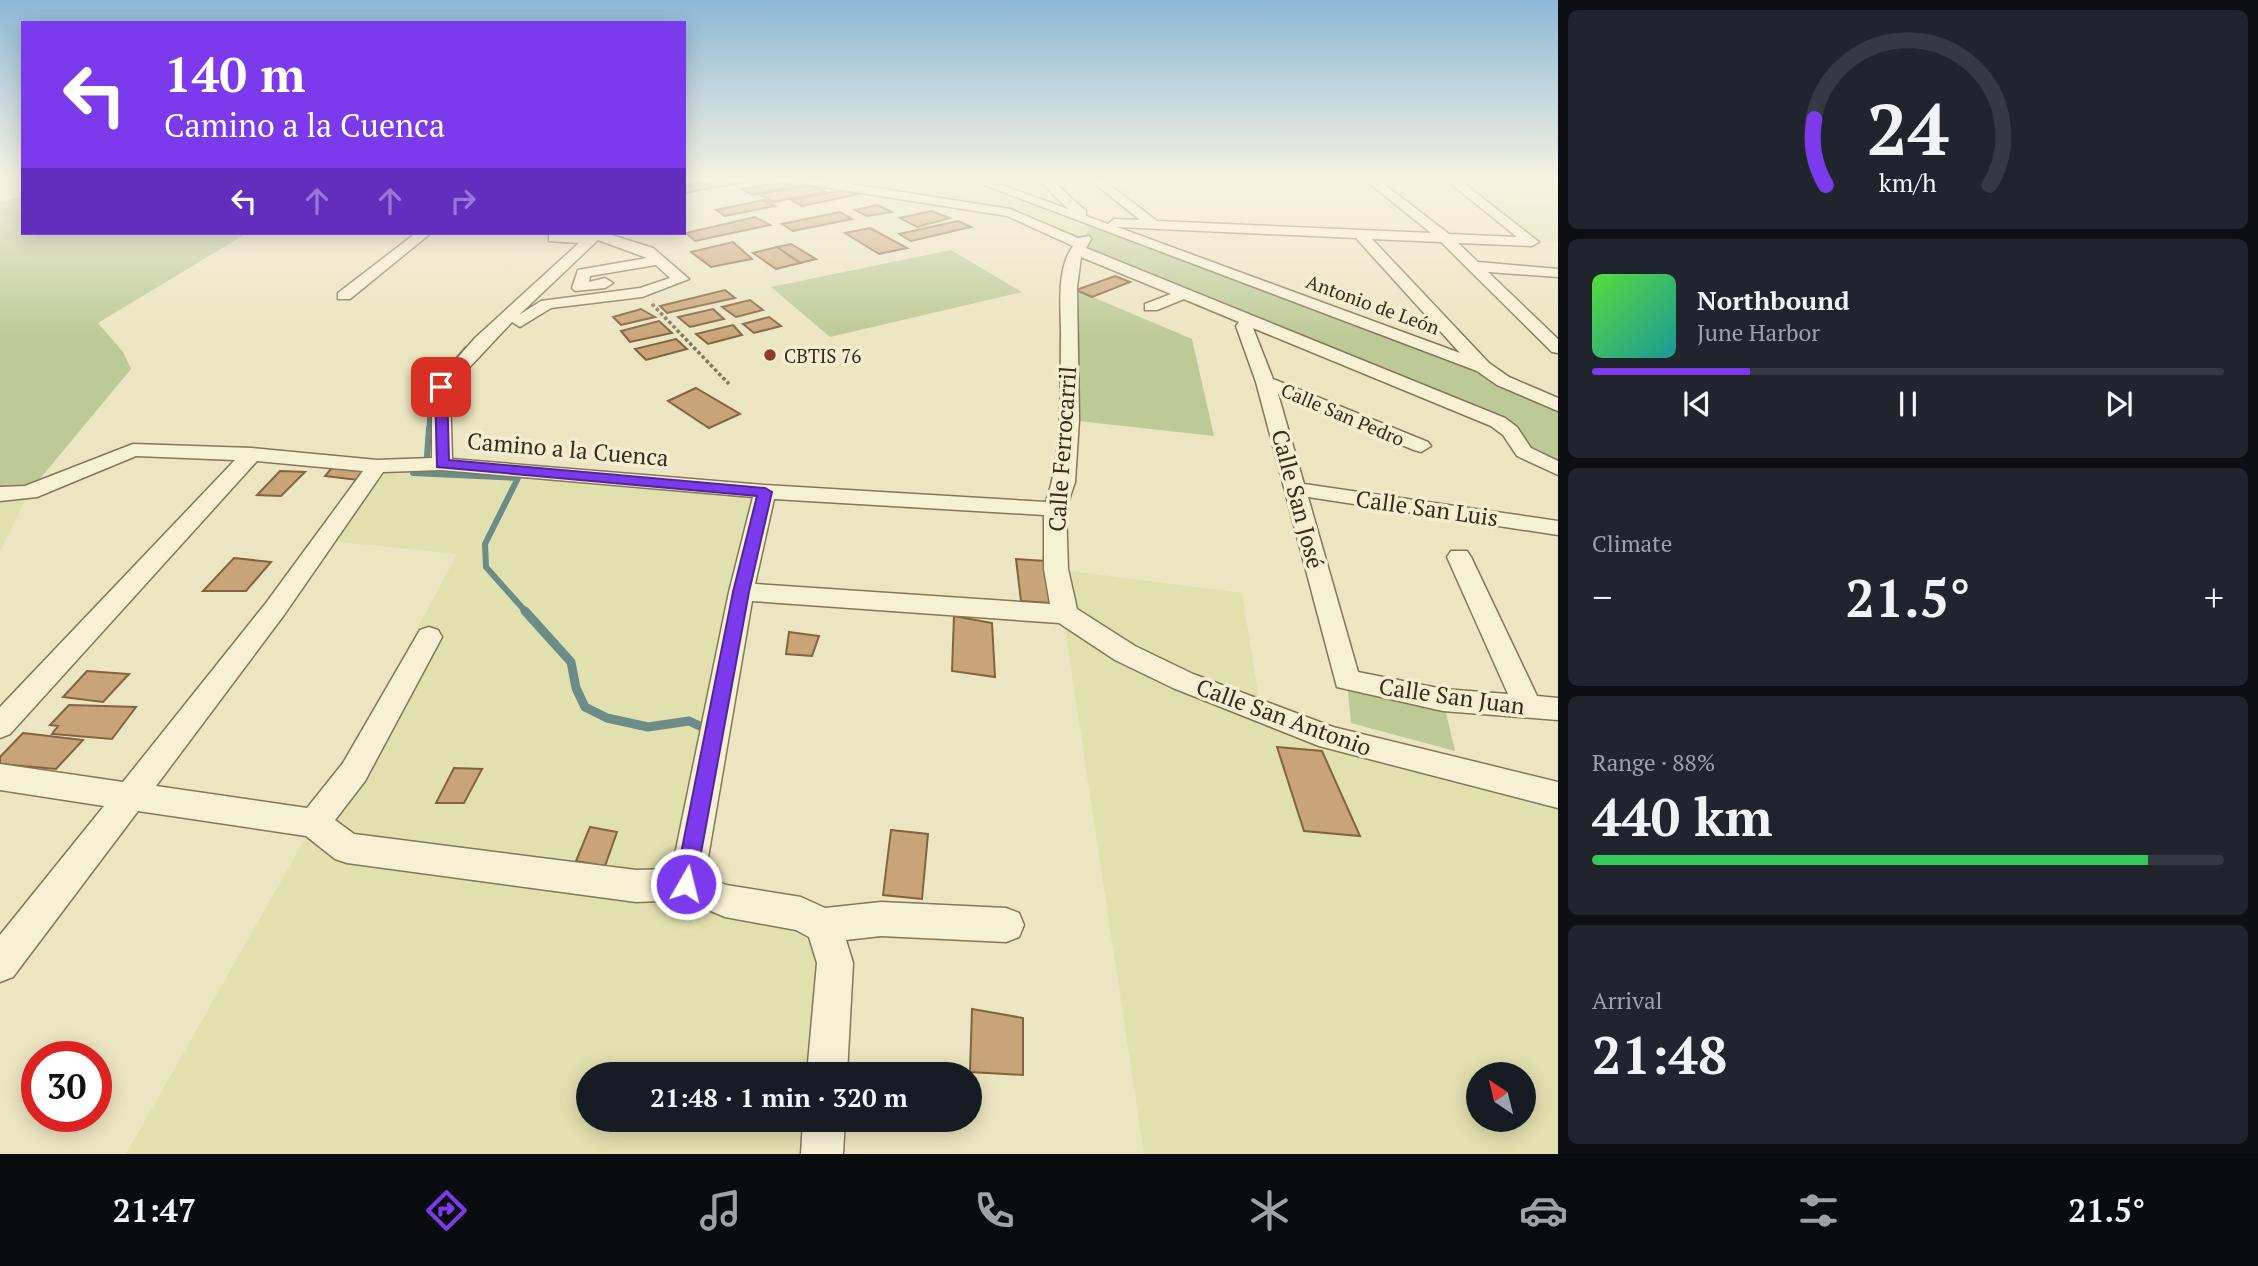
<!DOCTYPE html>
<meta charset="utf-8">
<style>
:root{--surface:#171b24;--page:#20242c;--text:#f1f3f6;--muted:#9ea1a6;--line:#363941;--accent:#7c3aed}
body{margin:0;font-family:"PT Serif",serif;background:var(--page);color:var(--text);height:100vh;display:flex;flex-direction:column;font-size:26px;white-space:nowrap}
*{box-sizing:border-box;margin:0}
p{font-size:23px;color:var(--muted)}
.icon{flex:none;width:38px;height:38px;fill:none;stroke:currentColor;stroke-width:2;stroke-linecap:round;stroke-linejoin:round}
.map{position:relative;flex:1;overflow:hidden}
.sheet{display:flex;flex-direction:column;gap:10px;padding:10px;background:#0d0f14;width:700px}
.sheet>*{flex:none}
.hud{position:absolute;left:21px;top:21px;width:665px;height:214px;border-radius:0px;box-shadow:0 4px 18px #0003;background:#7c3aed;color:#fff;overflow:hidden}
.needle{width:46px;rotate:325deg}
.tools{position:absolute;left:1466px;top:1062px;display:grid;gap:14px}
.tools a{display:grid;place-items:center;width:70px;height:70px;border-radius:50%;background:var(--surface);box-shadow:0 4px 18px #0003;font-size:35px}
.speed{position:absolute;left:21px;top:1041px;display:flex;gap:14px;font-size:35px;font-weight:700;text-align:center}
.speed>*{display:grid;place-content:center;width:91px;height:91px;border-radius:50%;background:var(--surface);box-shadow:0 4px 18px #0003;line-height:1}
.speed .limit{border:10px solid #d22;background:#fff;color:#111}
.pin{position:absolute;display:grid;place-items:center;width:60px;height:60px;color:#fff;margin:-30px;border-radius:14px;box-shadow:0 4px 10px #0006}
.me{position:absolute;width:77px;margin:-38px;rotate:8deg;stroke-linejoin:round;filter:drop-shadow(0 0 5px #0008)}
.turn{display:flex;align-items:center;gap:24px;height:147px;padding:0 28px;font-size:32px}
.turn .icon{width:91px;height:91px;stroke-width:2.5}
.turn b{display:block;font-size:49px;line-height:60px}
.lanes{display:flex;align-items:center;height:66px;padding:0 28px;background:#0003;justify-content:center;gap:35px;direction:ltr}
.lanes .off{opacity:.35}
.big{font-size:52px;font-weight:700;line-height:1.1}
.sheet .card{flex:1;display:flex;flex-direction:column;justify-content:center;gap:10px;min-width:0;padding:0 24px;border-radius:10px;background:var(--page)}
.sheet .dial{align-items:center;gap:0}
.dial svg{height:182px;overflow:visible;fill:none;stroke:var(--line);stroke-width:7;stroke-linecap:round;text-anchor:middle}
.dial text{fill:var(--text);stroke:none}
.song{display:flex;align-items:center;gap:21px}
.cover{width:84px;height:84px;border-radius:10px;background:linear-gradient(135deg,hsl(110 70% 55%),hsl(180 70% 35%))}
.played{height:7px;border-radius:4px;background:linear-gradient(90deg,var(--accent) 25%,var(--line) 25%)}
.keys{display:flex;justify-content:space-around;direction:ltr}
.heat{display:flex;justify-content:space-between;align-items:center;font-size:38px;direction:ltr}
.charge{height:10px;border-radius:5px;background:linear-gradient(90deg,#34c759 88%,var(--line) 0)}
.trip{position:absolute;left:576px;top:1062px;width:406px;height:70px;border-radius:35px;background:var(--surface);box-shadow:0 4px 18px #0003;font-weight:700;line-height:70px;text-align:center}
.tab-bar{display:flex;height:112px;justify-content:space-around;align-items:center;background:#090b0e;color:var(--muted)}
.tab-bar .icon{width:49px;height:49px}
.tab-bar .on{color:var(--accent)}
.tab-bar b{font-size:32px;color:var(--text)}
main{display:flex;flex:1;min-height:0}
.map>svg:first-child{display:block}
</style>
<main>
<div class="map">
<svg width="1558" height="1154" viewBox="0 0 1558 1154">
<rect width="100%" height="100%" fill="#ece5c1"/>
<!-- farmland -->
<g fill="#e1e0af" fill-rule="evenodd">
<polygon points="917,178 972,178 1089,221 1087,233 1081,244 1010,213 926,198"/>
<polygon points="1450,178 1558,178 1558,242 1532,242"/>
<polygon points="442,464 765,492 686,883 823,926 835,963 827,1074 588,1074 588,1120 824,1120 822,1154 126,1154 314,823 457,554 329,541 377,466"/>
<polygon points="29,492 0,552 0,494"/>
<path d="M 1056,569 L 1242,593 L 1261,712 L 1558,795 L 1558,1154 L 1144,1154 ZM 1479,1074 L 1524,1074 L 1524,1120 L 1479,1120 Z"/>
</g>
<!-- green -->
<g fill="#bdc996">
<polygon points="23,196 23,233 247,233 98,323 123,352 131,369 29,492 0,493 0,202"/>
<polygon points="1089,221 1483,367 1558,405 1558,469 1537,459 1510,431 1492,428 1176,298 1183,295 1077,250 1087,233"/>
<polygon points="951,250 1022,292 830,337 771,287"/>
<polygon points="1069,287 1192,339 1214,436 1069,420"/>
<polygon points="1347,680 1443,700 1455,751 1351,723"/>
</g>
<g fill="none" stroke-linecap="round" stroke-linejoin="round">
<!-- stream-far2 -->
<g stroke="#6b8c88" stroke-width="5">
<polyline points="444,374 466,349"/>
<polyline points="429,430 431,391 437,383"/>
</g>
<!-- stream-far1 -->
<g stroke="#6b8c88" stroke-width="6">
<polyline points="427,456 429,428"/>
<polyline points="413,473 518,478 485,544 486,567 527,613"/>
</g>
<!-- stream -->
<polyline stroke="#6b8c88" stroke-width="9" points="525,611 571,662 576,688 585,707 607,718 648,727 689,721 704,728"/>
</g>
<!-- building -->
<g fill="#c9a478" stroke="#836340" stroke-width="2">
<polygon points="722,178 745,182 684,193 684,186"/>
<polygon points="794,180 805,185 753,195 742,189"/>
<polygon points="811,185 826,192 773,202 759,194"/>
<polygon points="850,189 859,194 802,206 791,200"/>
<polygon points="764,200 775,206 725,216 716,210"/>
<polygon points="877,205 892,212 867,216 855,210"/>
<polygon points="931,211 950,218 917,227 900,218"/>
<polygon points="840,212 852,219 793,231 782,224"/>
<polygon points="755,217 770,225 695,241 686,233"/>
<polygon points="958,221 971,227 911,241 899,234"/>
<polygon points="870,228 907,248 879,254 845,233"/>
<polygon points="733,242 752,259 711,267 691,252"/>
<polygon points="791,244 816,259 800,263 777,247"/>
<polygon points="777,247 800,263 776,269 753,253"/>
<polygon points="1115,276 1130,282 1092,297 1076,290"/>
<polygon points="725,290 735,298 667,313 660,306"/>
<polygon points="750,300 763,310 736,317 722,307"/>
<polygon points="641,309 655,317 621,325 613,317"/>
<polygon points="713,309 724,319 690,327 678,317"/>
<polygon points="769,317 781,326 754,333 743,324"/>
<polygon points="659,321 672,333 630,342 621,331"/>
<polygon points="733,325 742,335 708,344 696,334"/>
<polygon points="676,339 687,349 646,360 635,349"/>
<polygon points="696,388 740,414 709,428 668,401"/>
<polygon points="337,462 372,465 358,480 325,476"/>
<polygon points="280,471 305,472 281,496 257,495"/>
<polygon points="234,558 271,562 246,591 203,591"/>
<polygon points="1016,559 1045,561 1050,603 1021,601"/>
<polygon points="954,616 992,623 995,677 952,671"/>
<polygon points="789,632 819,636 812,656 786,654"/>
<polygon points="87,671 129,674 103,702 63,697"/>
<polygon points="69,705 136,707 112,739 52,734 58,726 50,725"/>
<polygon points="23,733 83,740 56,769 0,764 0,757"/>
<polygon points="1277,747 1322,751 1360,836 1304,831"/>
<polygon points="454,768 482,769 464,803 436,803"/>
<polygon points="590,827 617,832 605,866 576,861"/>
<polygon points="891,830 928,834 922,899 883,895"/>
<polygon points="972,1009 1023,1018 1023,1075 970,1072"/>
</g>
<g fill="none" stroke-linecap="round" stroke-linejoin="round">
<!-- minor casing -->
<g stroke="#857659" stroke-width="3">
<g id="minor">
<path d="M 786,178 L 813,178 L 1010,209 L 1078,238 L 1089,236 L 1091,239 L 1086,248 L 1505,418 L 1517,427 L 1531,448 L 1558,461 L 1558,475 L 1517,456 L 1503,435 L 1491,426 L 1253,328 L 1273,379 L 1428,442 L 1431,446 L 1421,452 L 1414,450 L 1278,394 L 1304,484 L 1558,521 L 1558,535 L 1308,497 L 1358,672 L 1443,689 L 1508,694 L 1447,557 L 1451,551 L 1467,551 L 1471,557 L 1537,696 L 1558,698 L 1558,720 L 1443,711 L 1337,687 L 1256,382 L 1236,326 L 1239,322 L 1184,299 L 1157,310 L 1145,310 L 1145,304 L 1171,294 L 1081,257 L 1077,287 L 1079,420 L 1075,482 L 1066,509 L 1068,569 L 1077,609 L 1135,646 L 1193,674 L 1333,727 L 1558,782 L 1558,808 L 1319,746 L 1173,688 L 1115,660 L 1059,623 L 752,601 L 705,875 L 726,885 L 801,897 L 825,908 L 881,902 L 1006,908 L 1019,913 L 1024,925 L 1019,937 L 1006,942 L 881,936 L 846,940 L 853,963 L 847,1074 L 807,1074 L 817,963 L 809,937 L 796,930 L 725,917 L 685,900 L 636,902 L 347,863 L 335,859 L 306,836 L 138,811 L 13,977 L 0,982 L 0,935 L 104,806 L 0,790 L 0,764 L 123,782 L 266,603 L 363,471 L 257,461 L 10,734 L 0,738 L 0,707 L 235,460 L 136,456 L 37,497 L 0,501 L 0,487 L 25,486 L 133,444 L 252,448 L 377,460 L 432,458 L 432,387 L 475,338 L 579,243 L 549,241 L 549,235 L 605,233 L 653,248 L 689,279 L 642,297 L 551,308 L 520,327 L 512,322 L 450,388 L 452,459 L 765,485 L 1046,502 C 1064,450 1060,390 1061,335 C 1061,308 1056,269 1073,246 L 1007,216 L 792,182 ZM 598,240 L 647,258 L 578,270 L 572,288 L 575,291 L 605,288 L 613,283 L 605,278 L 589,282 L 590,276 L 656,265 L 670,278 L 640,288 L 541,301 L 519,315 ZM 442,470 L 753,497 L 729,592 L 672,869 L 636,870 L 354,834 L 335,820 L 365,781 L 442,637 L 438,630 L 429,627 L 420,630 L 343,763 L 307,808 L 156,786 L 284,615 L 383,472 ZM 774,499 L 1044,515 L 1044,569 L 1050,604 L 755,584 Z"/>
<path d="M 966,178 L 982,178 L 1068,209 L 1036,178 L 1049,178 L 1086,211 L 1086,216 L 1108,224 L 1114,219 L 1140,220 L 1088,178 L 1101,178 L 1157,221 L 1431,233 L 1363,178 L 1376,178 L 1449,234 L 1517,237 L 1444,178 L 1457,178 L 1539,242 L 1532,246 L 1458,243 L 1478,262 L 1558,269 L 1558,277 L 1488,272 L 1558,339 L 1558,353 L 1552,352 L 1441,242 L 1372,239 L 1489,363 L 1509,377 L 1558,398 L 1558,411 L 1497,385 L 1477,371 ZM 1117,227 L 1356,238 L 1460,353 Z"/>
<polygon points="416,233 431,233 350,299 338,299 338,293"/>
<polygon points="803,1120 845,1120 843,1154 801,1154"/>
</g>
</g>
<!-- path -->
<polyline stroke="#857659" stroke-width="3.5" stroke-dasharray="3.5 2.5" stroke-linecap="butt" points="652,304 729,384"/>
<!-- minor -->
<use href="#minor" fill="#f7f1d4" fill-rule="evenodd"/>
</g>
<!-- sky -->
<linearGradient id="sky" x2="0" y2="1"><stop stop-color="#8db8d6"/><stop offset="0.53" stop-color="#f6f3e3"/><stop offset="1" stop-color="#f6f3e3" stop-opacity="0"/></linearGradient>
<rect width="1558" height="339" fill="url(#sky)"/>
<!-- route -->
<polygon fill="#7c3aed" stroke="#51269a" stroke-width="2" points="441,383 447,387 449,460 765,488 772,492 749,592 694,891 686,894 678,891 675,884 733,592 757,496 437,467 435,387"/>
<!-- markers -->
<circle fill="#91382c" stroke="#f4eed0" stroke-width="2.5" cx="770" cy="355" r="7"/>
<g text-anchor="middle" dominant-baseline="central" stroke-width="7" stroke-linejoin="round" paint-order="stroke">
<!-- far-street labels -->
<g font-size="19" fill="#352c1d" stroke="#f4eed0">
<text transform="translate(1373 304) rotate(20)">Antonio de León</text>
<text transform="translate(1343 414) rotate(23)">Calle San Pedro</text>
</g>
<!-- far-poi labels -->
<g font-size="19" fill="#352c1d" stroke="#f4eed0" text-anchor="start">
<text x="784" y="355">CBTIS 76</text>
</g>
<!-- street labels -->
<g font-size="23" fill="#352c1d" stroke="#f4eed0">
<text transform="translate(568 449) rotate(5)">Camino a la Cuenca</text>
<text transform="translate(1062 449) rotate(-86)">Calle Ferrocarril</text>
<text transform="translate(1298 499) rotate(75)">Calle San José</text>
<text transform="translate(1427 508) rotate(8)">Calle San Luis</text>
<text transform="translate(1452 696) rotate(8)">Calle San Juan</text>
<text transform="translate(1284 717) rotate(20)">Calle San Antonio</text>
</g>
</g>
</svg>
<div class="tools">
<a><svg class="needle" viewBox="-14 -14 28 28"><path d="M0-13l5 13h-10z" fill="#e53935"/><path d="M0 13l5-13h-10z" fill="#9ea1a6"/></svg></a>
</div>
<div class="speed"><div class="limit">30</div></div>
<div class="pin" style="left:441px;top:387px;background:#d93025"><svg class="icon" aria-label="arrive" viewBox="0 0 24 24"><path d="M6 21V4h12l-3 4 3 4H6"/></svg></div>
<svg class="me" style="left:686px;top:884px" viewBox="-20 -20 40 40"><circle r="17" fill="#7c3aed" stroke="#fff" stroke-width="3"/><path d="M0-11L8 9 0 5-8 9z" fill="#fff"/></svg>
<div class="trip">21:48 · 1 min · 320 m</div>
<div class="hud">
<div class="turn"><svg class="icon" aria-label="left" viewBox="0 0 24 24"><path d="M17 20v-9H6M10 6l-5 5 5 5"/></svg><div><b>140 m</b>Camino a la Cuenca</div></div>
<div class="lanes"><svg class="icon" aria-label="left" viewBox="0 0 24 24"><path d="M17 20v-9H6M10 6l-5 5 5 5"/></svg><svg class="icon off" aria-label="ahead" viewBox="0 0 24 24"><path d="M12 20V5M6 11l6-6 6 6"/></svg><svg class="icon off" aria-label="ahead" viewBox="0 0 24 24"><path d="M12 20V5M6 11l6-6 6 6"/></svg><svg class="icon off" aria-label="right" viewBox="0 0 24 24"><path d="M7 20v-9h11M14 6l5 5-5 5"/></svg></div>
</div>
</div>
<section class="sheet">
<div class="card dial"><svg viewBox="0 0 100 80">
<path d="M14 69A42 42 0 1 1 86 69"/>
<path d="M14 69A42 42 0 0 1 9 40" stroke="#7c3aed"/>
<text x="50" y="56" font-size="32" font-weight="700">24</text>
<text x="50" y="72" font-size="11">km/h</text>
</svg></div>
<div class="card">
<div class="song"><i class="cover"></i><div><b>Northbound</b><p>June Harbor</p></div></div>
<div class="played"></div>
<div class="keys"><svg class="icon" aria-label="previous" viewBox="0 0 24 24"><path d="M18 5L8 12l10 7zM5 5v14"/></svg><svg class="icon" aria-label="pause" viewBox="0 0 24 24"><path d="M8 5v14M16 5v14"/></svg><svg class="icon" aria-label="next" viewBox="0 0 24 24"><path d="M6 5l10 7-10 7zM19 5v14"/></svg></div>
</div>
<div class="card"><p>Climate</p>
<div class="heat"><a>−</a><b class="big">21.5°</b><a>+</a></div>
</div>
<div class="card"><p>Range · 88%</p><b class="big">440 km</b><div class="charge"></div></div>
<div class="card"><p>Arrival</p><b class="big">21:48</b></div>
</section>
</main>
<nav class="tab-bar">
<b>21:47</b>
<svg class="icon on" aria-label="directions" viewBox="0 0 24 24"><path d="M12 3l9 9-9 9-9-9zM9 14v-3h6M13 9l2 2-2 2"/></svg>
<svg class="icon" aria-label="music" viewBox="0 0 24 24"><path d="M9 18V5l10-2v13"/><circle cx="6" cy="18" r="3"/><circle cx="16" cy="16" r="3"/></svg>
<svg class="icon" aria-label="phone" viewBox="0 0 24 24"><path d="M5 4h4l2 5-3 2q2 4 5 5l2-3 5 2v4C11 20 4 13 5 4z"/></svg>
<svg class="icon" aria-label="climate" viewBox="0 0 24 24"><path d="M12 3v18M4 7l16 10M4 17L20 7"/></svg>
<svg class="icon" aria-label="car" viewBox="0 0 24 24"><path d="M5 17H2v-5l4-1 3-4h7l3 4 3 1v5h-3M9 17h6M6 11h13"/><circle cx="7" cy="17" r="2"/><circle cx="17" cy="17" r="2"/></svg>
<svg class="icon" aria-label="filters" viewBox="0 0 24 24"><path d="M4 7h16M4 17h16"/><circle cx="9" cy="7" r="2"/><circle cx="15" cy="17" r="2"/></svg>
<b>21.5°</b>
</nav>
